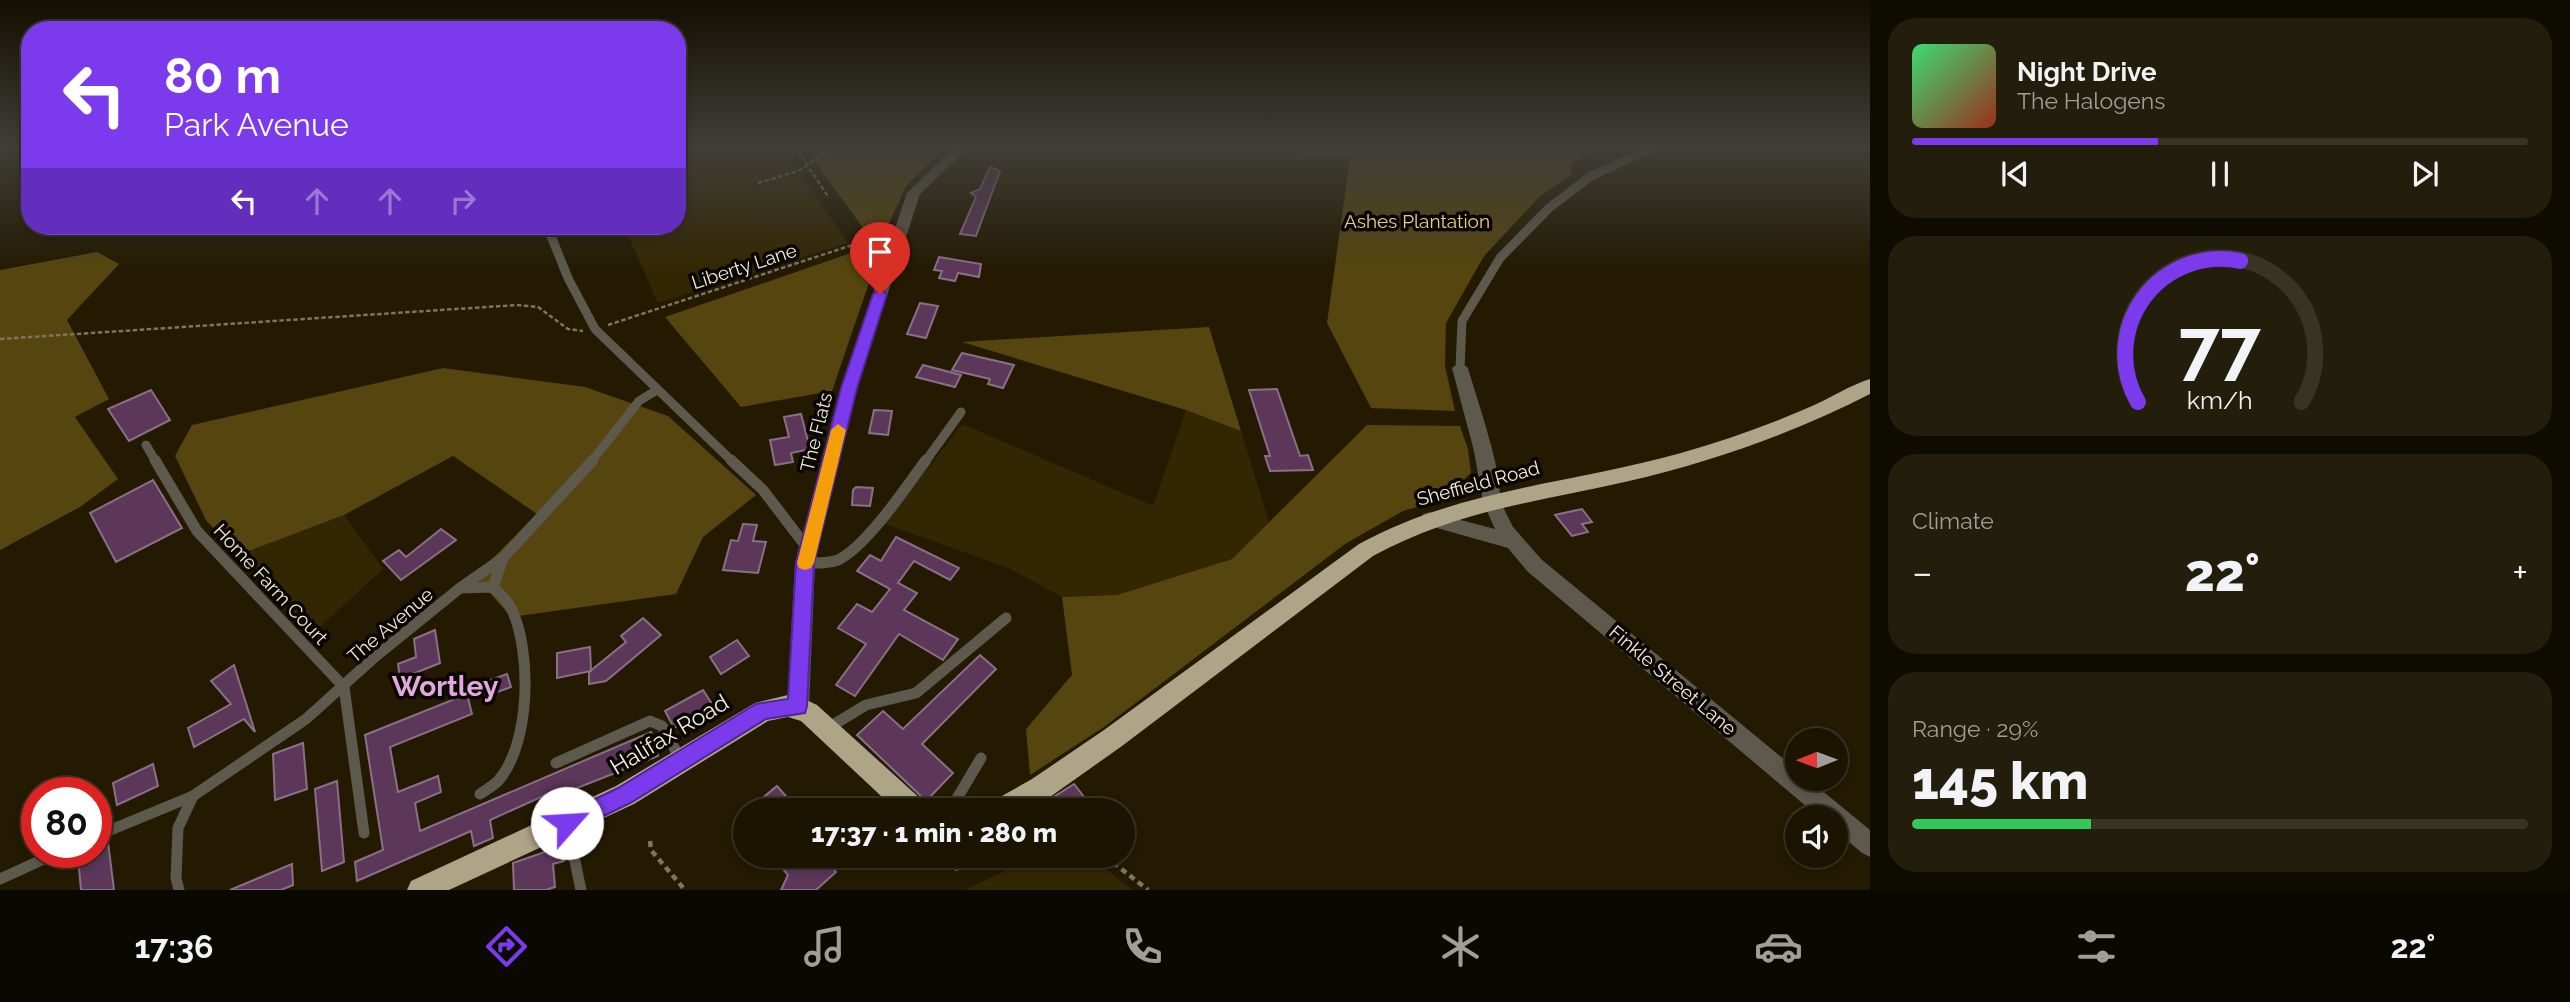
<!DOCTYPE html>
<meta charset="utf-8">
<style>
:root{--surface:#1a1401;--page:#231d0b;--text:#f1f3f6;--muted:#9f9e99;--line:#383323;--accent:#7c3aed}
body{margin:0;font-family:Raleway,sans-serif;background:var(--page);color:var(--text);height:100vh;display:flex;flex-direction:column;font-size:26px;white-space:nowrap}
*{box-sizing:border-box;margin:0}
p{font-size:23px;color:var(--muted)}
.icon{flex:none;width:38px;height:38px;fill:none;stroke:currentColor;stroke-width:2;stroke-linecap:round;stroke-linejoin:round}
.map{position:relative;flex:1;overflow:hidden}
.details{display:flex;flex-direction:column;gap:18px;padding:18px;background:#0e0b01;width:700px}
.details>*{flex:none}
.banner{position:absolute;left:21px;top:21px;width:665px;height:214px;border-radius:28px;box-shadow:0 4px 10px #0003,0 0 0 2px var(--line);background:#7c3aed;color:#fff;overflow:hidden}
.needle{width:46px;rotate:269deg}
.buttons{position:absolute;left:1785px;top:728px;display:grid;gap:14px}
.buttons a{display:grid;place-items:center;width:63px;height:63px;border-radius:50%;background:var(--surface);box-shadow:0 4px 10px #0003,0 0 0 2px var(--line);font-size:35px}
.speed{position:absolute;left:21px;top:777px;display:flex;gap:14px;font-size:35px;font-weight:700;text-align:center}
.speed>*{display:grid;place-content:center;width:91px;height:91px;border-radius:50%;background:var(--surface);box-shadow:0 4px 10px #0003,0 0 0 2px var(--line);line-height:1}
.speed .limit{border:10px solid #d22;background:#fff;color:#111}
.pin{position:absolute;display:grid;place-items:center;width:60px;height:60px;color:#fff;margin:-72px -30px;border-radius:50% 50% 50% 0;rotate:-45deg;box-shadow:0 0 7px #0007}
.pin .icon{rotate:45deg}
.me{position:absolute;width:77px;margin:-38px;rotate:64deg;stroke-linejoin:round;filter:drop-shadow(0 0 5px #0008)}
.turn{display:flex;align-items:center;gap:24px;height:147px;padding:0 28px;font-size:32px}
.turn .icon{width:91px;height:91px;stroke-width:2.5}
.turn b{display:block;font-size:49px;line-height:60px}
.lanes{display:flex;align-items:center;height:66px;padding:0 28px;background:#0003;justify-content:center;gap:35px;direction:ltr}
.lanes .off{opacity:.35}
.big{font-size:52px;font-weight:800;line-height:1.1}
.details .tile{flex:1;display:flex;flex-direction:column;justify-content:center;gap:10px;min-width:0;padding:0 24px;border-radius:28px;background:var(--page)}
.details .dial{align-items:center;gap:0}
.dial svg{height:182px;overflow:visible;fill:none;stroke:var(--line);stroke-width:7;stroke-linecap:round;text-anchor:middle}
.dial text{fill:var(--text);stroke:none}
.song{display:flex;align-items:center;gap:21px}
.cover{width:84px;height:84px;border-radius:10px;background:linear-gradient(135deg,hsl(140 70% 55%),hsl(10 70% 35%))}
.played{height:7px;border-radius:4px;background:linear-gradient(90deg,var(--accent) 40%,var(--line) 40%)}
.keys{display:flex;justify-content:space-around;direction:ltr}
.heat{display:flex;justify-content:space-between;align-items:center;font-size:38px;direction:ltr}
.charge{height:10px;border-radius:5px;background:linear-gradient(90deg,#34c759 29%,var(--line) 0)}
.trip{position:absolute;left:733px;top:798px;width:402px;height:70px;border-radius:35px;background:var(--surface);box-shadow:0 4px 10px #0003,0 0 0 2px var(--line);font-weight:800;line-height:70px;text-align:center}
.dock{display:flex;height:112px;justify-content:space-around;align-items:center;background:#0a0800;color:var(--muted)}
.dock .icon{width:49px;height:49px}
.dock .active{color:var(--accent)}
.dock b{font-size:32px;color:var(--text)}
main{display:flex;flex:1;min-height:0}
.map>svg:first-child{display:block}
</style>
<main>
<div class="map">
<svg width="1870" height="890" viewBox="0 0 1870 890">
<rect width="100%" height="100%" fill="#231a01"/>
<!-- green -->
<g fill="#332703">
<polygon points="677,145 780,145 848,243 658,303 624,226 677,226"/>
<polygon points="1186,410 1241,431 1269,522 1232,559 1117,595 1062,597 1006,567 885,524 962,424 1153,506"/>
<polygon points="344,515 383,569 309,637 238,555"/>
<polygon points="1036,856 1090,856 1132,890 965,890"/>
</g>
<!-- forest -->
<g fill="#56450f">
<polygon points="803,145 948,145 906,186 889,223 866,232"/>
<polygon points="1293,145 1445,145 1462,150 1465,145 1611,145 1571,163 1571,175 1540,196 1484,256 1446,323 1445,366 1455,411 1371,408 1327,323 1350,158 1295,159"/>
<polygon points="883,242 832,391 741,407 665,317"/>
<polygon points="97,252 119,264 67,320 109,399 75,417 118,479 80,507 0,550 0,270"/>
<polygon points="1209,327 1241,431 1186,410 962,342"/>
<polygon points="443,368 585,387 668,416 756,495 703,537 676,594 511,617 475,576 537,514 453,456 344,515 238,555 206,520 175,456 192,425"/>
<polygon points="1367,425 1460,426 1468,449 1471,473 1442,500 1403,511 1345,544 1104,727 1030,775 1026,729 1072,675 1062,597 1117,595 1232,559"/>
</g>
<!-- building -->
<g fill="#5c375a" stroke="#887086" stroke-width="2">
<polygon points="990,167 1000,171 976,236 960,234 976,197 971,193 980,189"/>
<polygon points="939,257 981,264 979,277 958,273 955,281 939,278 942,271 934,270"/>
<polygon points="920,303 938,306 926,338 907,334"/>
<polygon points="962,353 1014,365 1003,388 988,384 990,379 952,370"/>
<polygon points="923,365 961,375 955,387 916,377"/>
<polygon points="1277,389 1300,456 1308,455 1313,470 1270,471 1265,456 1270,456 1249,390"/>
<polygon points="151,390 170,420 129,441 108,409"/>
<polygon points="874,410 892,411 888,435 869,433"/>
<polygon points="801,414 810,449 791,453 793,462 775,465 770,440 789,437 784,417"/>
<polygon points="153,480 182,528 116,562 90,513"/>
<polygon points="856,487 873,488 870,506 852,505 853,490"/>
<polygon points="1582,509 1592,522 1582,524 1588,532 1572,536 1555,515"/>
<polygon points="743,524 757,525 753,541 766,542 758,573 723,570 731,540 738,541"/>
<polygon points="441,529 456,540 401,580 383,561 399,550 406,557"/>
<polygon points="896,537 959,568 950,580 914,561 898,583 917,593 904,610 958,639 943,660 899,634 855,696 836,685 866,644 838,628 857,604 872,612 890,589 857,571 870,555 881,561"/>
<polygon points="643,618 661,635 606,681 589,684 589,672 626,642 621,636"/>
<polygon points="435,630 440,663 400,679 398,664 416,657 414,639"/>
<polygon points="737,640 749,656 721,674 710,657"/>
<polygon points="590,647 591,671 557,678 557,653"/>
<polygon points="980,655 996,669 922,744 953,773 926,801 857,735 883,711 903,729"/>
<polygon points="234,665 255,732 244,719 194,747 188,728 231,704 211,681"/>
<polygon points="507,674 511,687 484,697 482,683"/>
<polygon points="703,690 714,707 674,728 665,711"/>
<polygon points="467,694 472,714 390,747 398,792 438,776 441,792 415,803 420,831 651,732 658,756 552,798 550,793 490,820 493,838 474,846 471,831 357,881 355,862 383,850 365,735"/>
<polygon points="303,743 307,789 275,800 273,754"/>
<polygon points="153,764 158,786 117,805 113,783"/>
<polygon points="337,781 344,862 322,871 315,789"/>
<polygon points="1074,784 1088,802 1078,810 1033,810"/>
<polygon points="777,786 798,810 748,810"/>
<polygon points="108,842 114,890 81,890 78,857 87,852 96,852 96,848"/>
<polygon points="562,846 564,861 553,864 555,887 546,890 514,890 513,863"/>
<polygon points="772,856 822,856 836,872 816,890 781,890 788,875"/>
<polygon points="951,856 993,856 994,860 956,870"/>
<polygon points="292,864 293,885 281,890 230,890"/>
</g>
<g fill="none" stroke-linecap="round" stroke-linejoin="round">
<!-- path-far1 -->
<g stroke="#7c7560" stroke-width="2.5" stroke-dasharray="4.5 2.5" stroke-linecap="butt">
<polyline points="794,145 829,198"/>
<polyline points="758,183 798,171 839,145"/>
<polyline points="608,325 886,234"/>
<polyline points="0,339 517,305 538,307 568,329 583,331"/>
</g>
<!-- path -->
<g stroke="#7c7560" stroke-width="4.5" stroke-dasharray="6 4.5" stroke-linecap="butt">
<polyline points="650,841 651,850 685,890"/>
<polyline points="1105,856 1148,890"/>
</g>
<!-- service-far1 -->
<g stroke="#5d594d" stroke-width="9">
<polyline points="547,226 568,278 595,329 733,462"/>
<polyline points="1460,368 1462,321 1500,258 1549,208 1591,176 1658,145"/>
<polyline points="146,445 156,462"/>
<polyline points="591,462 639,401 657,390"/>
<polyline points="925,462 961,412"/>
</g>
<!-- service -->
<g stroke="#5d594d" stroke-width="11">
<polyline points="155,460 197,531 344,687 364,833"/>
<polyline points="731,460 763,490 808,549"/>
<path d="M 805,563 C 816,563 827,564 838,560 C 866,547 907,486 926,460"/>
<polyline points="493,587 503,558"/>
<path d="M 461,588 L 493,587 C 499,593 507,600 511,608 C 532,650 531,744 498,781 C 493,786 486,790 480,794"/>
<polyline points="828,728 866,705 916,693 1006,618"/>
<polyline points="556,763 650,721 662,726 681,760"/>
<polyline points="950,810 981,758"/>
<polyline points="567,823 581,890"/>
<polyline points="96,836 193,796"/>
<polyline points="0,879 59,852"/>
<polyline points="179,890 176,878 178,828 193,796 306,719 376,656 460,588 503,558 593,460"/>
</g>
<!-- minor -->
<g fill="#5d594d" fill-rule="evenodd">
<polygon points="957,145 971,145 920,194 857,388 815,563 809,707 806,714 798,717 790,714 787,707 795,563 841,388 907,193"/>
<path d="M 1460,362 L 1468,368 C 1475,394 1509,488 1498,507 L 1492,509 L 1486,507 L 1483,502 L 1474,451 L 1452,368 Z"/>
</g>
<!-- tertiary -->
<polygon fill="#5d594d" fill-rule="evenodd" points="1492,495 1498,497 1513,527 1541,559 1797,770 1797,779 1808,779 1870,830 1870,857 1862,853 1836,831 1836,817 1819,817 1527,571 1508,548 1430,526 1423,524 1421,519 1423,514 1430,512 1495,529 1483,502 1486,497"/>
<!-- trunk -->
<g fill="#aea488" fill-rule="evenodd">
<path d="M 1870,379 L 1870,394 C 1794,433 1712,462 1629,481 C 1537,502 1458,510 1373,556 L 1122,746 L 1050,797 L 1026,810 L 989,810 L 993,801 L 1032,779 L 1104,730 L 1359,544 C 1462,488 1571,484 1681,453 C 1726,440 1769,425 1812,406 C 1831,398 1850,385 1870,379 Z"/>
<polygon points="788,695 798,696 817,705 923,801 927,810 896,810 801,721 788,717 768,721 634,804 449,890 407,890 411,881 616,786 755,703"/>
</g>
</g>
<!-- sky -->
<linearGradient id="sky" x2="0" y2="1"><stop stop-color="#130e01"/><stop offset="0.54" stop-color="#3f3e38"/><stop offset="1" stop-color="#3f3e38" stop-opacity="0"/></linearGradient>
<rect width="1870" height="270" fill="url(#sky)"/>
<!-- route -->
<polygon fill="#7c3aed" stroke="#51269a" stroke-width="2" points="880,289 887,294 857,388 814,563 807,706 805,713 766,719 632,802 567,834 560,830 557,823 560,816 618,788 756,704 788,699 796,563 841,388 873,294"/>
<!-- slow -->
<polygon fill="#f59e0b" points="838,424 846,430 814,563 811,568 805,570 799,568 797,563 831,430"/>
<g text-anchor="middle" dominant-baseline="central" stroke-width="7" stroke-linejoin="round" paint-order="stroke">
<!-- park labels -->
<g font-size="19" fill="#eacf7f" stroke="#090601">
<text x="1417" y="221">Ashes Plantation</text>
</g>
<!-- street labels -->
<g font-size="19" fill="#f0eadb" stroke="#090601">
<text transform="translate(744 266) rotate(-18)">Liberty Lane</text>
<text transform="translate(816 432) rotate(-76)">The Flats</text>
<text transform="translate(1478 483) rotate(-15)">Sheffield Road</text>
<text transform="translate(271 584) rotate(47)">Home Farm Court</text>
<text transform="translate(390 625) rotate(-40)">The Avenue</text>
<text transform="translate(1673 680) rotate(40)">Finkle Street Lane</text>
</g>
<!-- near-street labels -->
<g font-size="23" fill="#f0eadb" stroke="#090601">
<text transform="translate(669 734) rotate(-31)">Halifax Road</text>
</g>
<!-- near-quarter labels -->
<g font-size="28" font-weight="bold" fill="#e3a8e0" stroke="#090601">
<text x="445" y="686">Wortley</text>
</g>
</g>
</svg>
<div class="buttons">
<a><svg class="needle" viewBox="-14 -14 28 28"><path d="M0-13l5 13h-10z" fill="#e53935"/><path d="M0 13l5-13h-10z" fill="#9f9e99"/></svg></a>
<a><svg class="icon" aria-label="sound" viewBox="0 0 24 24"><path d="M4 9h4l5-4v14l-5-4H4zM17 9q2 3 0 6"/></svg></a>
</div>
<div class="speed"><div class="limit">80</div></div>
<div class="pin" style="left:880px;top:294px;background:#d93025"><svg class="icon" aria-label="arrive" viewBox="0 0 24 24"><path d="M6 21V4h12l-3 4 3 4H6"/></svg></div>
<svg class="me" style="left:567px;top:823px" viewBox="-20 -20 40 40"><circle r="19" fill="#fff"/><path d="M0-13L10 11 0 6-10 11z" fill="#7c3aed"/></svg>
<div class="trip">17:37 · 1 min · 280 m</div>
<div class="banner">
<div class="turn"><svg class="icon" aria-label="left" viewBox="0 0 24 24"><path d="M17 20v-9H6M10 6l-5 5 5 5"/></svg><div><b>80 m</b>Park Avenue</div></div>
<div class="lanes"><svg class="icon" aria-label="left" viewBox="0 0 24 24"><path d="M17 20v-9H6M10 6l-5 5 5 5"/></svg><svg class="icon off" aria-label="ahead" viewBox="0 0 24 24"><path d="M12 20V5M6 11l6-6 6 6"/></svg><svg class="icon off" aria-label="ahead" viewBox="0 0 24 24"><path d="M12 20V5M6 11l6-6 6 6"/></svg><svg class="icon off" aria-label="right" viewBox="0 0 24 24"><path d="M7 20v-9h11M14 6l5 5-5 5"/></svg></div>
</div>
</div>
<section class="details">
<div class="tile">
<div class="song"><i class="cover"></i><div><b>Night Drive</b><p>The Halogens</p></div></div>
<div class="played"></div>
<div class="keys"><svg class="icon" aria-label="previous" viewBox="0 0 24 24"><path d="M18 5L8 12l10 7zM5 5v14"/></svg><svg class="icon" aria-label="pause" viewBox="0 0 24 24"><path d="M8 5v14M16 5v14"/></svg><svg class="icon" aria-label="next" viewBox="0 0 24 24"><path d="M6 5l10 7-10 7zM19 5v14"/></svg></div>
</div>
<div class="tile dial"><svg viewBox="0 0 100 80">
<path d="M14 69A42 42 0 1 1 86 69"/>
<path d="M14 69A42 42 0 0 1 59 7" stroke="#7c3aed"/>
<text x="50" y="56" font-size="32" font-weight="700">77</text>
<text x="50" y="72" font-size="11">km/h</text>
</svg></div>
<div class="tile"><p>Climate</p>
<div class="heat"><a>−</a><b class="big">22°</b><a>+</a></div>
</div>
<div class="tile"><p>Range · 29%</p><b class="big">145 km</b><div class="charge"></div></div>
</section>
</main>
<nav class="dock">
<b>17:36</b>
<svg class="icon active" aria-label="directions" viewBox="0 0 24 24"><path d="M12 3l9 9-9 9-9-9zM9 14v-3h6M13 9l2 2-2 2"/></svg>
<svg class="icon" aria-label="music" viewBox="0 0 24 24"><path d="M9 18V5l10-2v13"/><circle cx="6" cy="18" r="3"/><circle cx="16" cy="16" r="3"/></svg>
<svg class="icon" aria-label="phone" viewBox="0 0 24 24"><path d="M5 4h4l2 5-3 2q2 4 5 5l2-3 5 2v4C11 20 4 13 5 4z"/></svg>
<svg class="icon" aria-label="climate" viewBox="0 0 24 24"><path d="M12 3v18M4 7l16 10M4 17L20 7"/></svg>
<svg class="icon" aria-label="car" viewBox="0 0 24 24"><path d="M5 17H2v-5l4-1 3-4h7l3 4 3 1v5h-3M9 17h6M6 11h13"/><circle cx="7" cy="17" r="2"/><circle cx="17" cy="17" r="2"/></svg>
<svg class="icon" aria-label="filters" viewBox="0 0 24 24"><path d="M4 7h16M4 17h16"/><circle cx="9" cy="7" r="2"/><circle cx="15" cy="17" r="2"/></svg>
<b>22°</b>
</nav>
